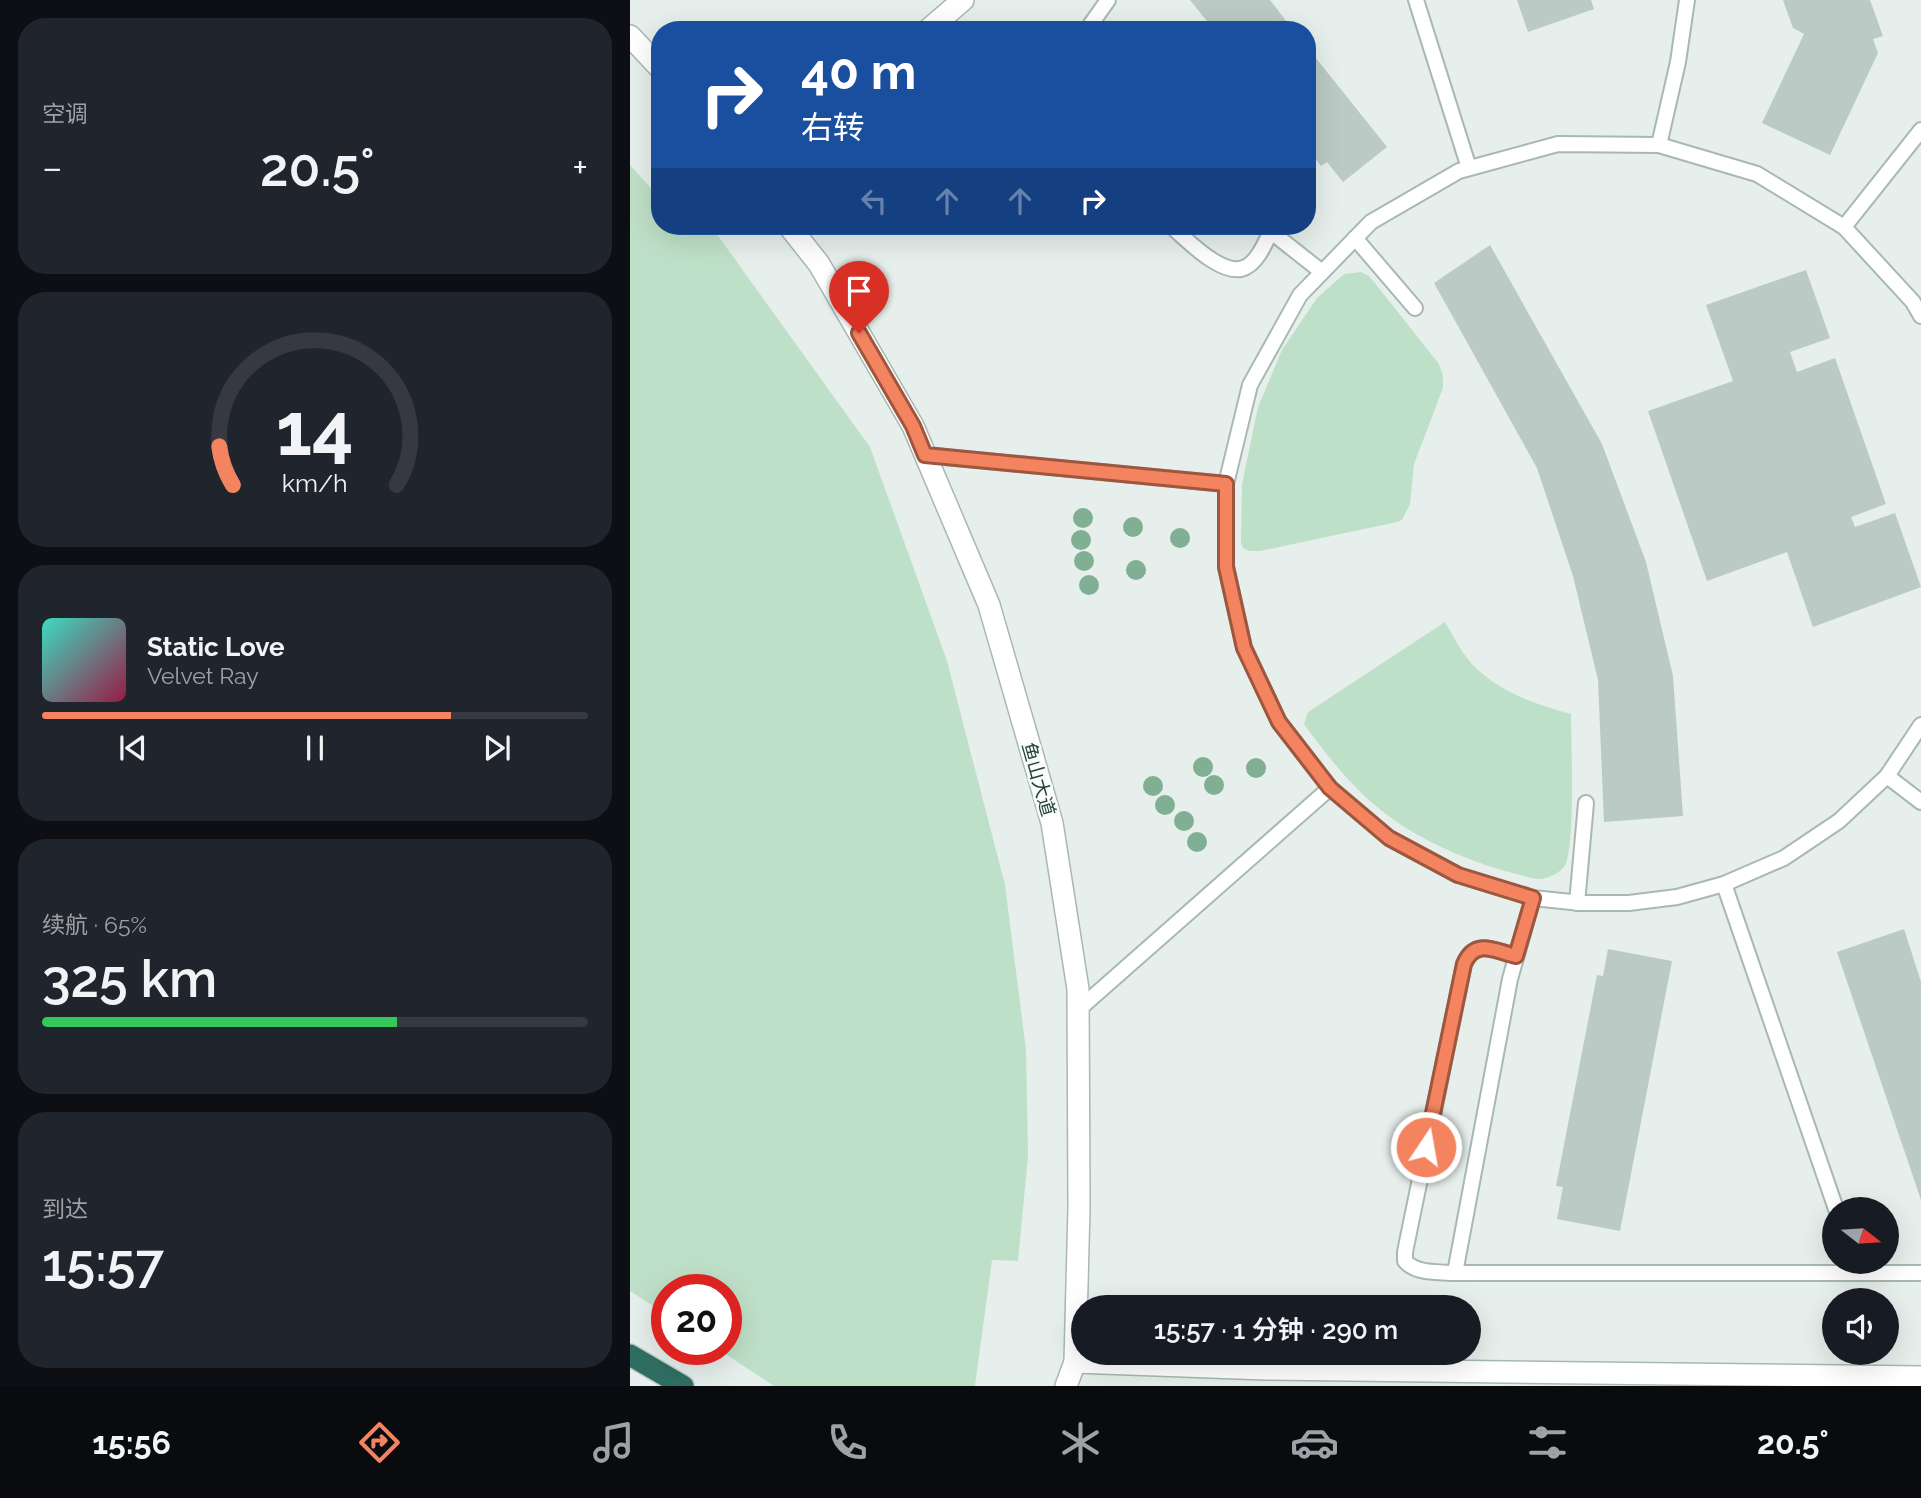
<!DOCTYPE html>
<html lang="zh">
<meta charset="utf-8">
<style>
:root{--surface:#171b24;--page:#20242c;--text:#f1f3f6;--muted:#9ea1a6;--line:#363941;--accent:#f4845f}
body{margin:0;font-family:Raleway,"Noto Sans SC",sans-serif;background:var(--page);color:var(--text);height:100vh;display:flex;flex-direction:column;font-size:26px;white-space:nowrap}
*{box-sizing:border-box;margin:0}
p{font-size:23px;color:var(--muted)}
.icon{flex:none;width:38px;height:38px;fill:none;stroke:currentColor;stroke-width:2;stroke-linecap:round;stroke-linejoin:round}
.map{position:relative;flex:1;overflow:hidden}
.details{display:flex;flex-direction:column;gap:18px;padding:18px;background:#0d0f14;width:630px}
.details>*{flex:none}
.banner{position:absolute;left:21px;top:21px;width:665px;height:214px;border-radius:28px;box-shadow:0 7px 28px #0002;background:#1a4fa0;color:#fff;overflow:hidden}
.needle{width:46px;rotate:107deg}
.tools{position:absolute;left:1192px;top:1197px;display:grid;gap:14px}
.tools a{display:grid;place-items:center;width:77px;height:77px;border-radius:50%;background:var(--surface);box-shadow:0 7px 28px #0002;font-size:35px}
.speed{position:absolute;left:21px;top:1274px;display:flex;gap:14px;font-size:35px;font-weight:700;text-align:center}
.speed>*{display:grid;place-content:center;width:91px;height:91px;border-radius:50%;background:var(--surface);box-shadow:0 7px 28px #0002;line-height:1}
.speed .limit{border:10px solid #d22;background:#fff;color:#111}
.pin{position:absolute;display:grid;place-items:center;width:60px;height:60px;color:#fff;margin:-72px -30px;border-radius:50% 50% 50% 0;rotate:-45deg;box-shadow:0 0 7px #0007}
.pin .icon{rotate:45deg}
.me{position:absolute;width:77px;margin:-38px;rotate:12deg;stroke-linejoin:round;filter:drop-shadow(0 0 5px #0008)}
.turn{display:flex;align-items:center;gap:24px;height:147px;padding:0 35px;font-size:32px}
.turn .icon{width:91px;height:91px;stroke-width:2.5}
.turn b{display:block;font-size:49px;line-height:60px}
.lanes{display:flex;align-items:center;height:66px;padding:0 35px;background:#0003;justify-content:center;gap:35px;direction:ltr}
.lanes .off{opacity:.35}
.big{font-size:52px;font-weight:600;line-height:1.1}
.details .tile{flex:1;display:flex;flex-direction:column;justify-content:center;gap:10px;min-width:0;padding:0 24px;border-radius:28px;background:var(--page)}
.details .dial{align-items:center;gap:0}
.dial svg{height:182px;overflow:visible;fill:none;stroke:var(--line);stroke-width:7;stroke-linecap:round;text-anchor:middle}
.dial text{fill:var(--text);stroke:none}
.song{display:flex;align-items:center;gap:21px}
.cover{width:84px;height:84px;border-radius:10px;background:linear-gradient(135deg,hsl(170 70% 55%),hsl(340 70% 35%))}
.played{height:7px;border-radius:4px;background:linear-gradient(90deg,var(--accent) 75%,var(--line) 75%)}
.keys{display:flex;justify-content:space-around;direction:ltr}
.heat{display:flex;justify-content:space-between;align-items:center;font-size:38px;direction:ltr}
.charge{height:10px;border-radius:5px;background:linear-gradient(90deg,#34c759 65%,var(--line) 0)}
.trip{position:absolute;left:441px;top:1295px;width:410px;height:70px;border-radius:35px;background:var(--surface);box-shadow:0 7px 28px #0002;font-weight:600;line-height:70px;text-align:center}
.menu{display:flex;height:112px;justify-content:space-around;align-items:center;background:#090b0e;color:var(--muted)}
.menu .icon{width:49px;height:49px}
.menu .selected{color:var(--accent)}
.menu b{font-size:32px;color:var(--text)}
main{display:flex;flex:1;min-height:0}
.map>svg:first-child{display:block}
</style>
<main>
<section class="details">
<div class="tile"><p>空调</p>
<div class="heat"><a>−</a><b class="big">20.5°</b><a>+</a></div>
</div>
<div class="tile dial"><svg viewBox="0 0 100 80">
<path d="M14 69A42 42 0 1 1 86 69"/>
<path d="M14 69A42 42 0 0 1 8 52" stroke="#f4845f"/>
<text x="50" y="56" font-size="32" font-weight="700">14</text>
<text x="50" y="72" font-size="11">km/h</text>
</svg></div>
<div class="tile">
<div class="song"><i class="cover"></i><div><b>Static Love</b><p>Velvet Ray</p></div></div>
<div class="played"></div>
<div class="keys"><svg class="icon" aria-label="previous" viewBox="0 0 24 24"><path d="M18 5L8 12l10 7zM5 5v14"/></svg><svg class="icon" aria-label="pause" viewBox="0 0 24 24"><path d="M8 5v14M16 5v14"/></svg><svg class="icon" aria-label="next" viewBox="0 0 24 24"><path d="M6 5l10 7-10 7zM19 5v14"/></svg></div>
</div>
<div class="tile"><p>续航 · 65%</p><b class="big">325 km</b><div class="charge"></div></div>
<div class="tile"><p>到达</p><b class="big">15:57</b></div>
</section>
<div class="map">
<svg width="1291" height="1386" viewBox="0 0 1291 1386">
<rect width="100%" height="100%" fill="#e6efeb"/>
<!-- green -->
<g fill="#bfe0c8">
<polygon points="0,165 30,198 30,226 55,226 64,235 67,226 81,226 240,447 317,661 375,885 396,1050 398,1156 388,1261 362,1260 345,1386 144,1386 88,1349 96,1349 96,1290 37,1290 37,1315 0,1291"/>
<polygon points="731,272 739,276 744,282 809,364 813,376 813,388 784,464 780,504 772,520 767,522 630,551 619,551 613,548 611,543 612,484 628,407 652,350 687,298 714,274"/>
<path d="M 815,622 C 824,637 833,656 846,668 C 872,693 907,705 941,714 C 941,739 946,852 934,867 C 929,873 919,878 911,879 C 905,879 897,877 891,875 C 847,865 792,842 756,814 C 723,789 698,757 674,724 L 677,714 L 681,710 Z"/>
</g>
<!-- building -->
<g fill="#bbcac4">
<polygon points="560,0 640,0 663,30 584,30"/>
<polygon points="887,0 961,0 964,9 898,32"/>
<polygon points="1153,0 1240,0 1253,36 1243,39 1248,53 1200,155 1132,123 1174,34 1163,28"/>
<polygon points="677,47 757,147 713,182 697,162 691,166 677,148"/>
<polygon points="860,245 972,444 1016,562 1043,676 1053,816 974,822 968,680 943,576 907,468 804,283"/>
<polygon points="1176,270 1200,338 1160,352 1167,372 1205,358 1256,504 1221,517 1225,527 1265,513 1291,587 1183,627 1157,552 1077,581 1018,411 1103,381 1076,305"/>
<polygon points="1274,929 1291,982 1291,1200 1207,952"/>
<polygon points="978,949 1042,961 990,1231 927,1219 933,1187 926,1186 967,975 973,976"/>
</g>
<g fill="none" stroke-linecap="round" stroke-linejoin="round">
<!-- lane casing -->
<g stroke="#a8b8b2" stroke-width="18">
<g id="lane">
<polyline points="786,0 839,168"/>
<polyline points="460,30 461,24 478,0"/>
<polyline points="1029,145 1048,62 1057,0"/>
<path d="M 541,226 C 557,240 594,279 616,267 C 628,261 635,243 641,231"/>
<polyline points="635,227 692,272"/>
<polyline points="1214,227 1291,130"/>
<polyline points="725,238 785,308"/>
<polyline points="1291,316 1283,302 1214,227 1127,174 1029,145 928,144 829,171 741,222 670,295 620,385 596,484 596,567 614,647 649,722 700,788 759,838 828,875 903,898 951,903 999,903 1047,897 1094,884 1154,858 1209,821 1257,776 1291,725"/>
<polyline points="295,455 596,484"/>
<polyline points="1257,776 1291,802"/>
<polyline points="1094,884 1206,1209"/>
<polyline points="947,903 956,803"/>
<path d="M 886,956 C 865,951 845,938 834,964 L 775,1252 L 775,1261 C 786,1274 809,1272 825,1273 L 1291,1273"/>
<polyline points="448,1010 700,788"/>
<polyline points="825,1273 880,979 903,898"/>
</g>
</g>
<!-- street casing -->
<g stroke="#a8b8b2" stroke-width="24">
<g id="street">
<polyline points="298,30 333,0"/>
<polyline points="0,36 30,68"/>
<polyline points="159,226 189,264 283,426 359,605 422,823 448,989 449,1207 445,1362 436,1386"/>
<polyline points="445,1362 636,1369 1291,1377"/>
</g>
</g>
<!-- highway casing -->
<g stroke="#c2cac8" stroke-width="24">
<polyline id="highway" points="0,1355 53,1386"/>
</g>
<!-- lane -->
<use href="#lane" stroke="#fff" stroke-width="14"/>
<!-- street -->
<use href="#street" stroke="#fff" stroke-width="21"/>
<!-- highway -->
<use href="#highway" stroke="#2f6f62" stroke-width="21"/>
</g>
<!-- trees -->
<g fill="#80af93">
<circle cx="453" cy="518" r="10"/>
<circle cx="503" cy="527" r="10"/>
<circle cx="550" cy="538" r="10"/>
<circle cx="451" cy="540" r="10"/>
<circle cx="454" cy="561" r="10"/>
<circle cx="506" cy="570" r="10"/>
<circle cx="459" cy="585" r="10"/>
<circle cx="573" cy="767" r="10"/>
<circle cx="626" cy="768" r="10"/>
<circle cx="584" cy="785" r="10"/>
<circle cx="523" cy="786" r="10"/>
<circle cx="535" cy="805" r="10"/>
<circle cx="554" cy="821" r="10"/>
<circle cx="567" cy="842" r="10"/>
</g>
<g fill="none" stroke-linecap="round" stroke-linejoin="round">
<!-- route casing -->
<g stroke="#9f563e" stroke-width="18">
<path id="route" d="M 229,333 L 283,426 L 295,455 L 596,484 L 596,567 L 614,648 L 649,722 L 700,788 L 759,838 L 828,875 L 903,898 L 886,956 C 865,951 845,938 834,964 L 796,1147"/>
</g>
<!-- route -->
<use href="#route" stroke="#f4845f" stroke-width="12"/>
</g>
<g text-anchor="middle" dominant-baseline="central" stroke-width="5" stroke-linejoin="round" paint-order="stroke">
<!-- street labels -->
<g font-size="19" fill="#24423a" stroke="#f7fbf9">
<text transform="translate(409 779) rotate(74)">鱼山大道</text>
</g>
</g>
</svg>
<div class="tools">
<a><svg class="needle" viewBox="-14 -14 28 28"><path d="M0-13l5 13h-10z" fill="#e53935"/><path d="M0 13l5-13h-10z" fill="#9ea1a6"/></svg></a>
<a><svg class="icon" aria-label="sound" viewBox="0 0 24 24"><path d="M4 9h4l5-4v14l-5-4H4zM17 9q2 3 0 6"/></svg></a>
</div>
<div class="speed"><div class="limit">20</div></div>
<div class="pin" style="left:229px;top:333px;background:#d93025"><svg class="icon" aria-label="arrive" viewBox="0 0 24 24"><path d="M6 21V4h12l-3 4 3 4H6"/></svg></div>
<svg class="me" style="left:796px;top:1147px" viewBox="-20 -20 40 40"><circle r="17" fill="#f4845f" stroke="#fff" stroke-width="3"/><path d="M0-11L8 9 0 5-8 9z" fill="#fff"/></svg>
<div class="trip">15:57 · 1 分钟 · 290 m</div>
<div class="banner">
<div class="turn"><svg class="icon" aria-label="right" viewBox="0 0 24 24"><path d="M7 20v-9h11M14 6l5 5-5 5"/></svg><div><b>40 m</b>右转</div></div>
<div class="lanes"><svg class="icon off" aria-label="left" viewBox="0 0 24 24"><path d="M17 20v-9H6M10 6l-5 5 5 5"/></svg><svg class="icon off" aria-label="ahead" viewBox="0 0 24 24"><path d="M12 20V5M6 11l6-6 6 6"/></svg><svg class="icon off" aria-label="ahead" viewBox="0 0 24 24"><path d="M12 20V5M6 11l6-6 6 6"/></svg><svg class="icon" aria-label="right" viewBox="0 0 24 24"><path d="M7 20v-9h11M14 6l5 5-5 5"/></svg></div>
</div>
</div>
</main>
<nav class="menu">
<b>15:56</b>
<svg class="icon selected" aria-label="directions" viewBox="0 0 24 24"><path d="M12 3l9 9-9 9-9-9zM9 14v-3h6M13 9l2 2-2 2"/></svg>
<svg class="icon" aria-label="music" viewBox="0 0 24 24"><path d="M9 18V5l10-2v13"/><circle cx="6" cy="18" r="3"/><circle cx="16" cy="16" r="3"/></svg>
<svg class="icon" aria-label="phone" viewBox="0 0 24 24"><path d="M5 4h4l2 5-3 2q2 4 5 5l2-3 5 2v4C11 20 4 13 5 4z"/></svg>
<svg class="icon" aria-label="climate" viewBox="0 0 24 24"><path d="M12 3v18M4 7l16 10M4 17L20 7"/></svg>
<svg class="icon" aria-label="car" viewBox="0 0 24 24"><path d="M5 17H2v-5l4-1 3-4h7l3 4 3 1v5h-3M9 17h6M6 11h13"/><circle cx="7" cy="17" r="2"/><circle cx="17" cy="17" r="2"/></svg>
<svg class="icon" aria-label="filters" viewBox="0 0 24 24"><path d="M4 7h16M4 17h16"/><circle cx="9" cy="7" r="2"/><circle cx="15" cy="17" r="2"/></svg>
<b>20.5°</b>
</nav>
